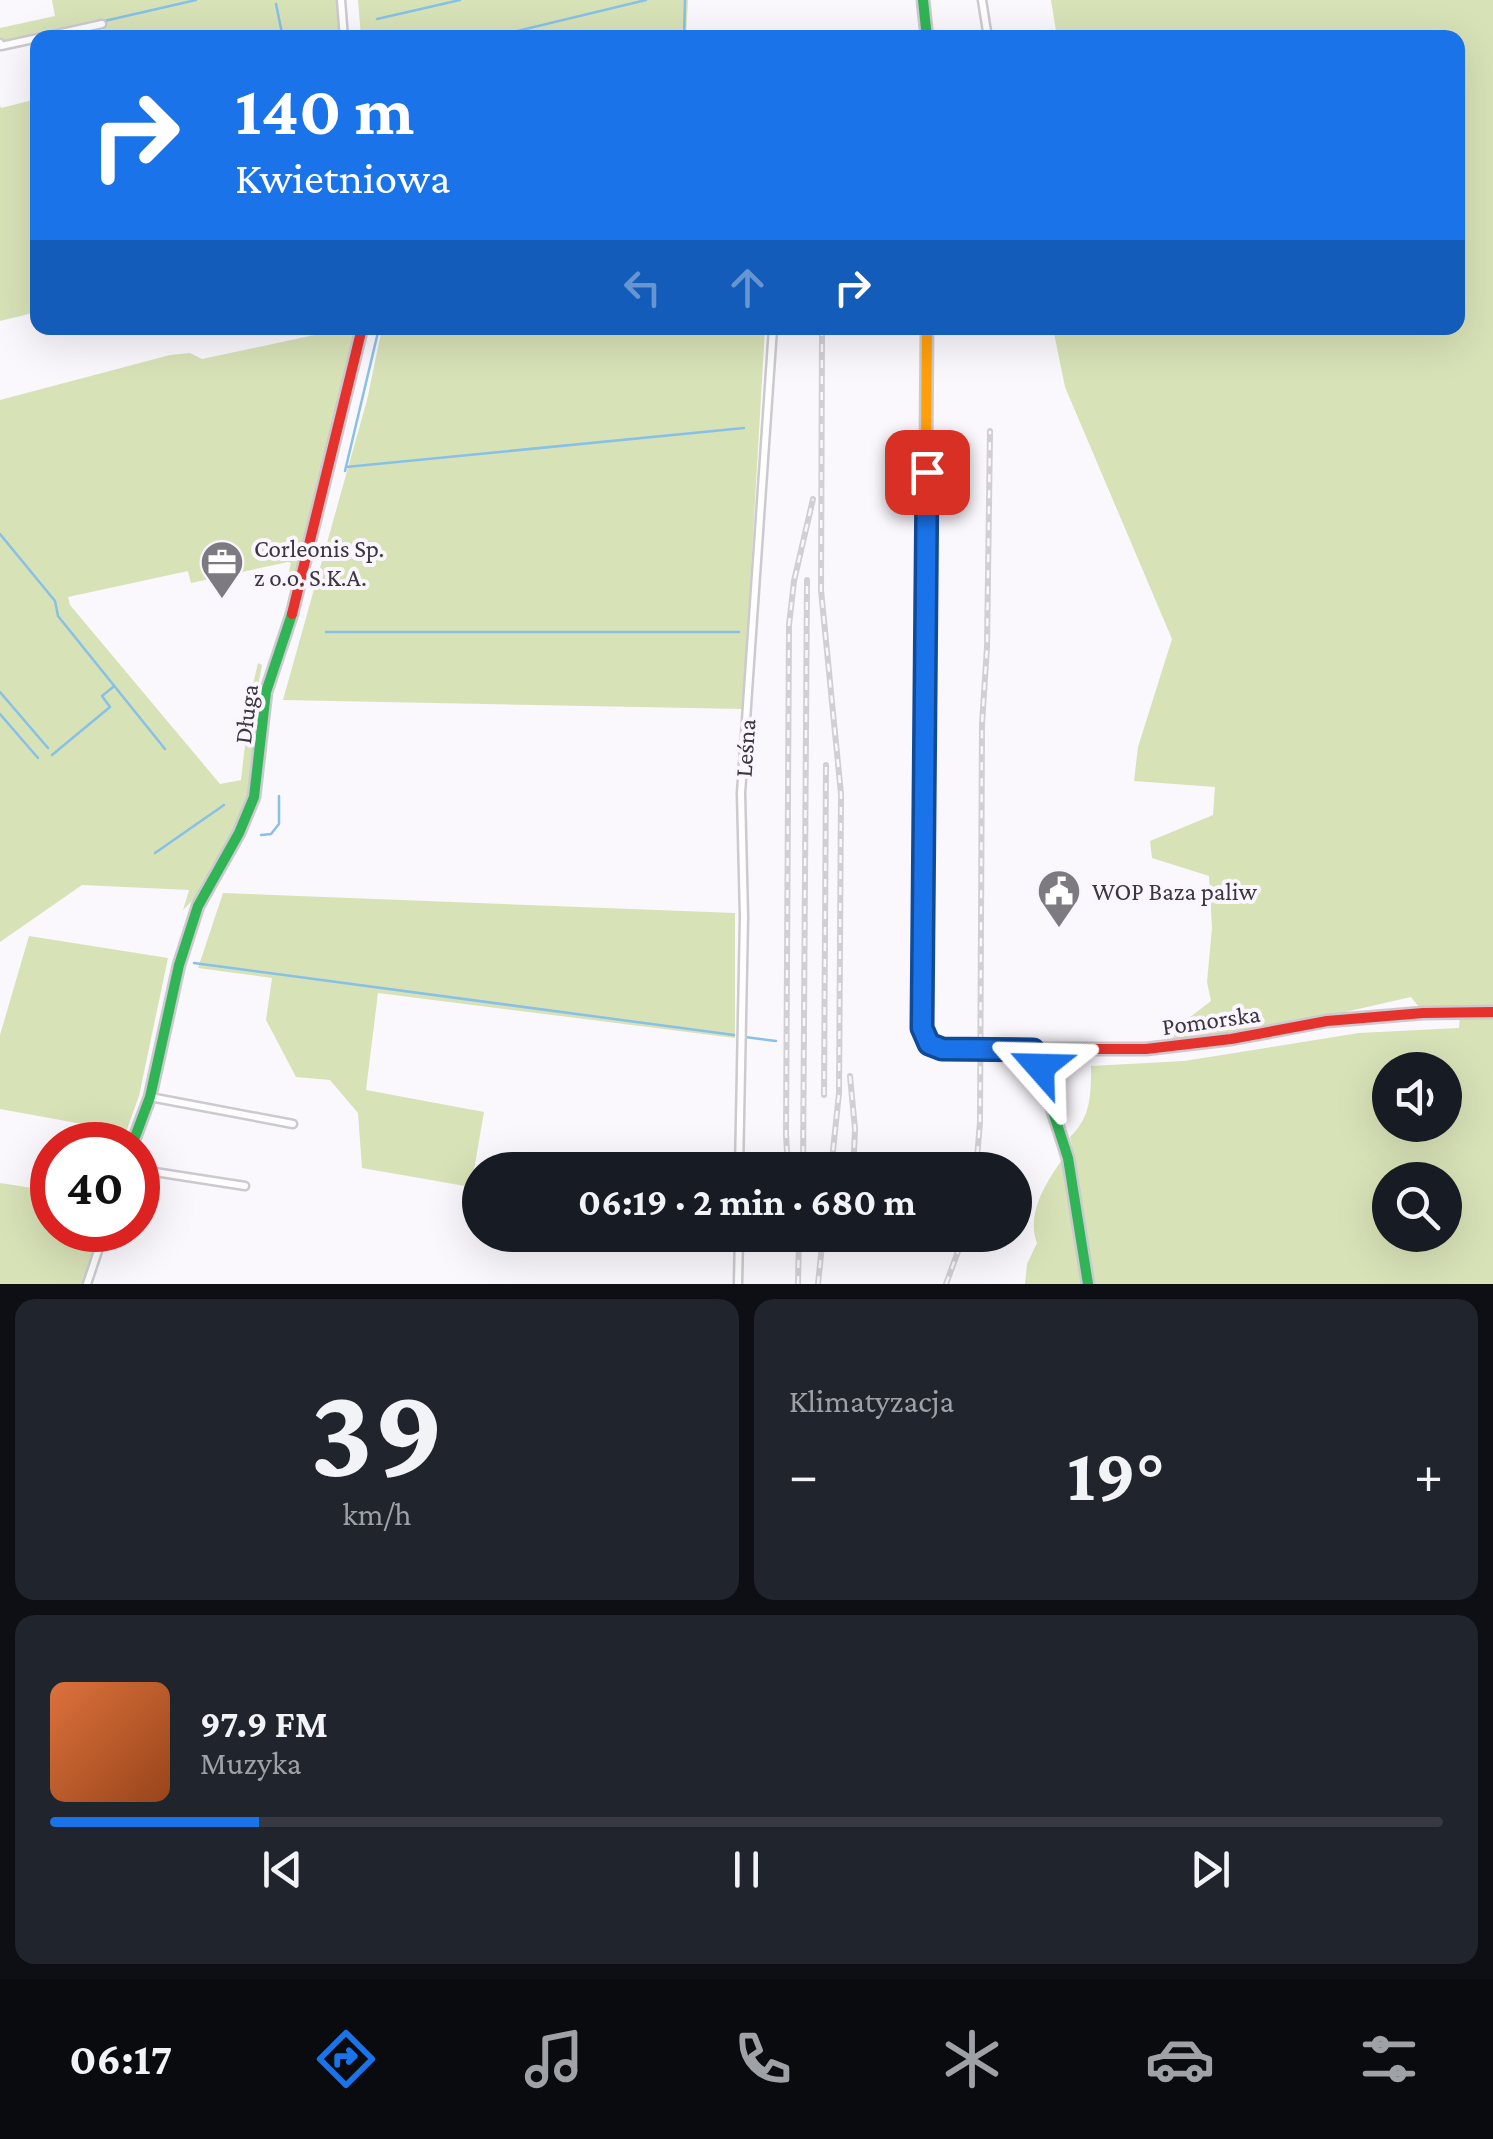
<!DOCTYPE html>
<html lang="pl">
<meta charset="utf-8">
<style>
:root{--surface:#171b24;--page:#20242c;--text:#f1f3f6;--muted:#9ea1a6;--line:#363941;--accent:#1a73e8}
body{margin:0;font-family:"Crimson Pro",serif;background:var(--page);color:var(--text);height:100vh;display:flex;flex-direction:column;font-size:38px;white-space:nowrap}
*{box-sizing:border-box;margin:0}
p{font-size:32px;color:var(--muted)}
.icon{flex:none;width:55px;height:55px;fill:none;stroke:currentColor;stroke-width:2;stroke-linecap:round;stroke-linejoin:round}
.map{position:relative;height:1284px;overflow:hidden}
.sheet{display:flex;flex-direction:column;gap:15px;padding:15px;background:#0d0f14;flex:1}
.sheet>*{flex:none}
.top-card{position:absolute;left:30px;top:30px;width:1435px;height:305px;border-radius:20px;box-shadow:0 10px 40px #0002;background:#1a73e8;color:#fff;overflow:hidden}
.tools{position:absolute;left:1372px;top:1052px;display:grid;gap:20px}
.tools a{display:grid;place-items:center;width:90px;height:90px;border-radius:50%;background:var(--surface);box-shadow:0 10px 40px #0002;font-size:50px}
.speed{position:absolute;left:30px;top:1122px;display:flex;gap:20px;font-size:50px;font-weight:700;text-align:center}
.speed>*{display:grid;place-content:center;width:130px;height:130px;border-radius:50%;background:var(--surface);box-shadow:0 10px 40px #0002;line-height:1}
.speed .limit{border:15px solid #d22;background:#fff;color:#111}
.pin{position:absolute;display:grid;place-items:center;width:85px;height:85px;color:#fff;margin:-42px;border-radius:20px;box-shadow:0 5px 15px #0006}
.me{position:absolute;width:110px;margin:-55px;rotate:295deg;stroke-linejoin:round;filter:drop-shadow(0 0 8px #0008)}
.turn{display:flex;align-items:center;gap:35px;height:210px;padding:0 40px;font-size:45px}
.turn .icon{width:130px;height:130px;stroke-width:2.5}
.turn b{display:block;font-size:70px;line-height:85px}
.lanes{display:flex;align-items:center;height:95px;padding:0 40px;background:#0003;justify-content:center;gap:50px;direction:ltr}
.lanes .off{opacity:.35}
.big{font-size:75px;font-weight:700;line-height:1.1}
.sheet .tile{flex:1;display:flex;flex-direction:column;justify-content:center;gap:15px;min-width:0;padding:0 35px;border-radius:20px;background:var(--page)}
.sheet .dial{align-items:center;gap:0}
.dial b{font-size:130px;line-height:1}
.song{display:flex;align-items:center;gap:30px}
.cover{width:120px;height:120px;border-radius:15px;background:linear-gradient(135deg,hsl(20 70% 55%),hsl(20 70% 35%))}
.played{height:10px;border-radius:5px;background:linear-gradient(90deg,var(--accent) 15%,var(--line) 15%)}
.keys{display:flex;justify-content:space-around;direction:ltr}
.heat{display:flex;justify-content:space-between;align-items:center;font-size:55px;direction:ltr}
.sheet .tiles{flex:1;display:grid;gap:15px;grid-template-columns:1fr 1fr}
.tile:last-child{grid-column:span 2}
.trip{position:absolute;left:462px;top:1152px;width:570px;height:100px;border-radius:50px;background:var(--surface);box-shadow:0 10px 40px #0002;font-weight:700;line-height:100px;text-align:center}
.tab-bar{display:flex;height:160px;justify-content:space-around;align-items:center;background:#090b0e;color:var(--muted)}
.tab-bar .icon{width:70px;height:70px}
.tab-bar .current{color:var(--accent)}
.tab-bar b{font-size:45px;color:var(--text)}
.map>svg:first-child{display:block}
</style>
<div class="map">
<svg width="1493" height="1284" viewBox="0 0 1493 1284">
<rect width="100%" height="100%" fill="#faf7fd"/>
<!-- green -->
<g fill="#d8e2b7" fill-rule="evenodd">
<polygon points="52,0 339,0 342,37 105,38 102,27 6,44 0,38 0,28 55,16"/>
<polygon points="358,0 688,0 686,37 361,37"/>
<polygon points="1051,0 1493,0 1493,1007 1419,1007 1411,997 1332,1015 1167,1042 1168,1034 1211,1001 1207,982 1212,928 1209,876 1152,858 1150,841 1213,815 1215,787 1134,781 1138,747 1172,639 1065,387 1053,328 1458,328 1458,38 1057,37"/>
<polygon points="37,99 37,312 0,321 0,105 1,108"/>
<polygon points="347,328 356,329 293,582 287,580 291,563 288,562 191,583 188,571 68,597 70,605 220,784 241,780 251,693 258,663 262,665 256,697 255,760 247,797 236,825 194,899 183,910 189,890 82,885 0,942 0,400 170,355 190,353 202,359"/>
<polygon points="382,328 765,328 743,709 283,700 367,400"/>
<polygon points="223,893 735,913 735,1038 378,993 366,1090 484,1112 471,1187 362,1168 358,1113 330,1080 296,1077 266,1020 272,978 198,968"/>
<polygon points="29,936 168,958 139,1096 126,1132 0,1109 0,1035"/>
<path d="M 1460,1015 L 1493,1018 L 1493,1284 L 1025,1284 L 1027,1264 L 1037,1243 C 1024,1209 1054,1171 1072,1146 L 1070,1137 C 1091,1117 1091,1095 1091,1066 L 1184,1061 L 1359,1033 L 1459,1028 ZM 1390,1070 L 1445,1070 L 1445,1125 L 1390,1125 ZM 1390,1180 L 1445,1180 L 1445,1235 L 1390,1235 Z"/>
<polygon points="0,1183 52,1191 52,1230 99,1230 82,1284 0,1284"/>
</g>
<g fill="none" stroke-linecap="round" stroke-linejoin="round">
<!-- stream -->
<g stroke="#88c0e7" stroke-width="2.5">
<polyline points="276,4 283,38"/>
<polyline points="377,19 460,0"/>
<polyline points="100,22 196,0"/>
<polyline points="488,38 646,0"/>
<polyline points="684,38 685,0"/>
<polyline points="346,467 744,428"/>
<polyline points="345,471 379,328"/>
<polyline points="0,534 55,601 58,616 165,749"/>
<polyline points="326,632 739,632"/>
<polyline points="0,692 48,748"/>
<polyline points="0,714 38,758"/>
<polyline points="52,755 110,707 102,696 113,687"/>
<polyline points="261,835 271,834 279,824 279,796"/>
<polyline points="155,853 224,805"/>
<polyline points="194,963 734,1035"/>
<polyline points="745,1037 776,1041"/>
</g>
<!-- street casing -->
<g stroke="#ccc9cf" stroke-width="11">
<g id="street">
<polyline points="341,0 344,38"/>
<polyline points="982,0 988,38"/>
<polyline points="39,38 102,24"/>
<polyline points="0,43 1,46 38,38"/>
<polyline points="150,1097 293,1124"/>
<polyline points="142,1170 245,1186"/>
<polyline points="739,1170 744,917 741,793 773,328"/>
<polyline points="87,1284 105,1230"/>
<polyline points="738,1284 739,1235"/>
</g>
</g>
<!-- fast casing -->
<g stroke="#ccc9cf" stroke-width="15">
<g id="fast">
<polyline points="923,0 927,38"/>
<polyline points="1033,1050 1068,1158 1088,1284"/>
<polyline points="132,1145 150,1097 179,965 198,906 239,833 254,797 266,692 292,614"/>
</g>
</g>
<!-- slow casing -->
<g stroke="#ccc9cf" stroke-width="15">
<polyline id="slow" points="927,328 921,1020 929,1044 935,1046"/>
</g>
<!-- jam casing -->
<g stroke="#ccc9cf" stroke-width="15">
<g id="jam">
<polyline points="292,614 362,328"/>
<polyline points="935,1046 942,1049 1146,1049 1231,1039 1327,1021 1423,1013 1493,1012"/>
</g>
</g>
<!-- street -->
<use href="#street" stroke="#fefeff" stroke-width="6"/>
<!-- fast -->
<use href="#fast" stroke="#30b455" stroke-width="10"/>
<!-- slow -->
<use href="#slow" stroke="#ff9f0a" stroke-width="10"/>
<!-- jam -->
<use href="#jam" stroke="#e5322d" stroke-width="10"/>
<!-- rail casing -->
<g stroke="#d0cfd1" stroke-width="6">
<g id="rail">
<polyline points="822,328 821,590 841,794 839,1093 831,1170"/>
<polyline points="850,1076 855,1129 854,1152"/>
<polyline points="824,1095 826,765"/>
<polyline points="788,1170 786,1134 789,625 794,581 813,499"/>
<polyline points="803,1170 807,580"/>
<polyline points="976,1170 980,1122 982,724 987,647 990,431"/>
<polyline points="798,1284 799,1235"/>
<polyline points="818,1284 823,1235"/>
<polyline points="946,1284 964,1235"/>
</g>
</g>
<!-- rail -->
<use href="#rail" stroke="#fbf5ff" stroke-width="2.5" stroke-dasharray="8" stroke-linecap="butt"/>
</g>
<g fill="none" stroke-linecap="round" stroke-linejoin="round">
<!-- route casing -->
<g stroke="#114b97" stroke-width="25">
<polyline id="route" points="927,472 922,1028 929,1044 942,1049 1033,1050 1040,1067"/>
</g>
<!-- route -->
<use href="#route" stroke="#1a73e8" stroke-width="18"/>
</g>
<!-- icons -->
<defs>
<g id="office-pin" transform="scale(2.25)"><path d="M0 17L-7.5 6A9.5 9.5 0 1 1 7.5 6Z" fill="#7e7a81" stroke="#fbf5ff"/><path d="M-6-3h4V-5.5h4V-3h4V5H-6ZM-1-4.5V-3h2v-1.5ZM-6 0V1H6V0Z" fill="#fff"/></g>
<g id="civic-pin" transform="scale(2.25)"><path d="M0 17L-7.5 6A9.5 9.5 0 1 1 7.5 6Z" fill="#7e7a81" stroke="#fbf5ff"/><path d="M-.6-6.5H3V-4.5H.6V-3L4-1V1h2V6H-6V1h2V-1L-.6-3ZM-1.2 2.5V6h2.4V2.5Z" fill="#fff"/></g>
</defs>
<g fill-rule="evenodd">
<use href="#office-pin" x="222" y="562"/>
<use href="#civic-pin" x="1059" y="891"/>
</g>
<g text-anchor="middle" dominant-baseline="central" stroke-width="8" stroke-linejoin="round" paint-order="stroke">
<!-- poi labels -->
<g font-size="25" fill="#3b373e" stroke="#fbf5ff" text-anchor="start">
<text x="254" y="548">Corleonis Sp.<tspan x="254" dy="29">z o.o. S.K.A.</tspan></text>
<text x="1092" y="891">WOP Baza paliw</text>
</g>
<!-- street labels -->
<g font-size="25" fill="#3b373e" stroke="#fbf5ff">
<text transform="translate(246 714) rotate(-83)">Długa</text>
<text transform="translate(745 748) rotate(-86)">Leśna</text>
<text transform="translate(1211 1020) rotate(-8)">Pomorska</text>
</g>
</g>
</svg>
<div class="tools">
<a><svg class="icon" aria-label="sound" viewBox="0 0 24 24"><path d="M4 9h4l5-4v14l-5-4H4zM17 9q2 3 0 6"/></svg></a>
<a><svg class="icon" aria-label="search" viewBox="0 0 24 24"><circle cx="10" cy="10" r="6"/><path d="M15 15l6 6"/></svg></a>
</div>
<div class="speed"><div class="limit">40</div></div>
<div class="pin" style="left:927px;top:472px;background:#d93025"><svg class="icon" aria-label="arrive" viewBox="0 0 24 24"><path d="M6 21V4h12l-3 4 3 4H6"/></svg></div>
<svg class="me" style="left:1040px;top:1067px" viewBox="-20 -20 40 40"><path d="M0-17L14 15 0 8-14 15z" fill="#1a73e8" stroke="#fff" stroke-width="4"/></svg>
<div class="trip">06:19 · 2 min · 680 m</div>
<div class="top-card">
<div class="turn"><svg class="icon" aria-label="right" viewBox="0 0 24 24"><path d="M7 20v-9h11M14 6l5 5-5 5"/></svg><div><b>140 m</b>Kwietniowa</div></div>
<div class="lanes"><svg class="icon off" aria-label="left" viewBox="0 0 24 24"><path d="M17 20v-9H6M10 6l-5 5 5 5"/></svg><svg class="icon off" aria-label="ahead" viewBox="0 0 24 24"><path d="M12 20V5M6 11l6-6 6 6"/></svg><svg class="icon" aria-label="right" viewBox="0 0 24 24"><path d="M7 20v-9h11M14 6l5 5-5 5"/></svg></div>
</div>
</div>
<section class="sheet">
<div class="tiles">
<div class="tile dial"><b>39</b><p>km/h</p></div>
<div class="tile"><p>Klimatyzacja</p>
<div class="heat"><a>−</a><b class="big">19°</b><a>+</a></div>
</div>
<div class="tile">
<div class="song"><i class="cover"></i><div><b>97.9 FM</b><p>Muzyka</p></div></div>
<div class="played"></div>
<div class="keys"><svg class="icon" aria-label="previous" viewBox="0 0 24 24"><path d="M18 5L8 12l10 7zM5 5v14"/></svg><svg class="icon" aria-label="pause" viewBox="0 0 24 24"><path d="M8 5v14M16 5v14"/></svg><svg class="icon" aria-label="next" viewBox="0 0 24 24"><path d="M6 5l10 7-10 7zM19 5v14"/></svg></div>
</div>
</div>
</section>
<nav class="tab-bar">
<b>06:17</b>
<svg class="icon current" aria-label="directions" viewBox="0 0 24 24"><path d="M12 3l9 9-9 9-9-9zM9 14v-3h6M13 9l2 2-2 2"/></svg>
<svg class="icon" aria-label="music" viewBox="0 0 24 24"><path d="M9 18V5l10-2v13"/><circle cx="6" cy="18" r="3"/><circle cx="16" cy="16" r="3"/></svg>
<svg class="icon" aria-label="phone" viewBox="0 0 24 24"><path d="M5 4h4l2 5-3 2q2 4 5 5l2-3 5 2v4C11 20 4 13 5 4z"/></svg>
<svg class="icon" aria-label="climate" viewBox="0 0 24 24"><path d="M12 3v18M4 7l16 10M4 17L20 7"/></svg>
<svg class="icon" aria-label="car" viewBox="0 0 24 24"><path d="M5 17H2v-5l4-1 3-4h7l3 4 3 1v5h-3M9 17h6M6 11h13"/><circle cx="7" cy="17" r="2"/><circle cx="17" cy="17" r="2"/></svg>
<svg class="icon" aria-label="filters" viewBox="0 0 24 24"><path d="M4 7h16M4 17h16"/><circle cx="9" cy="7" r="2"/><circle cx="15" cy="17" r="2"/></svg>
</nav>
